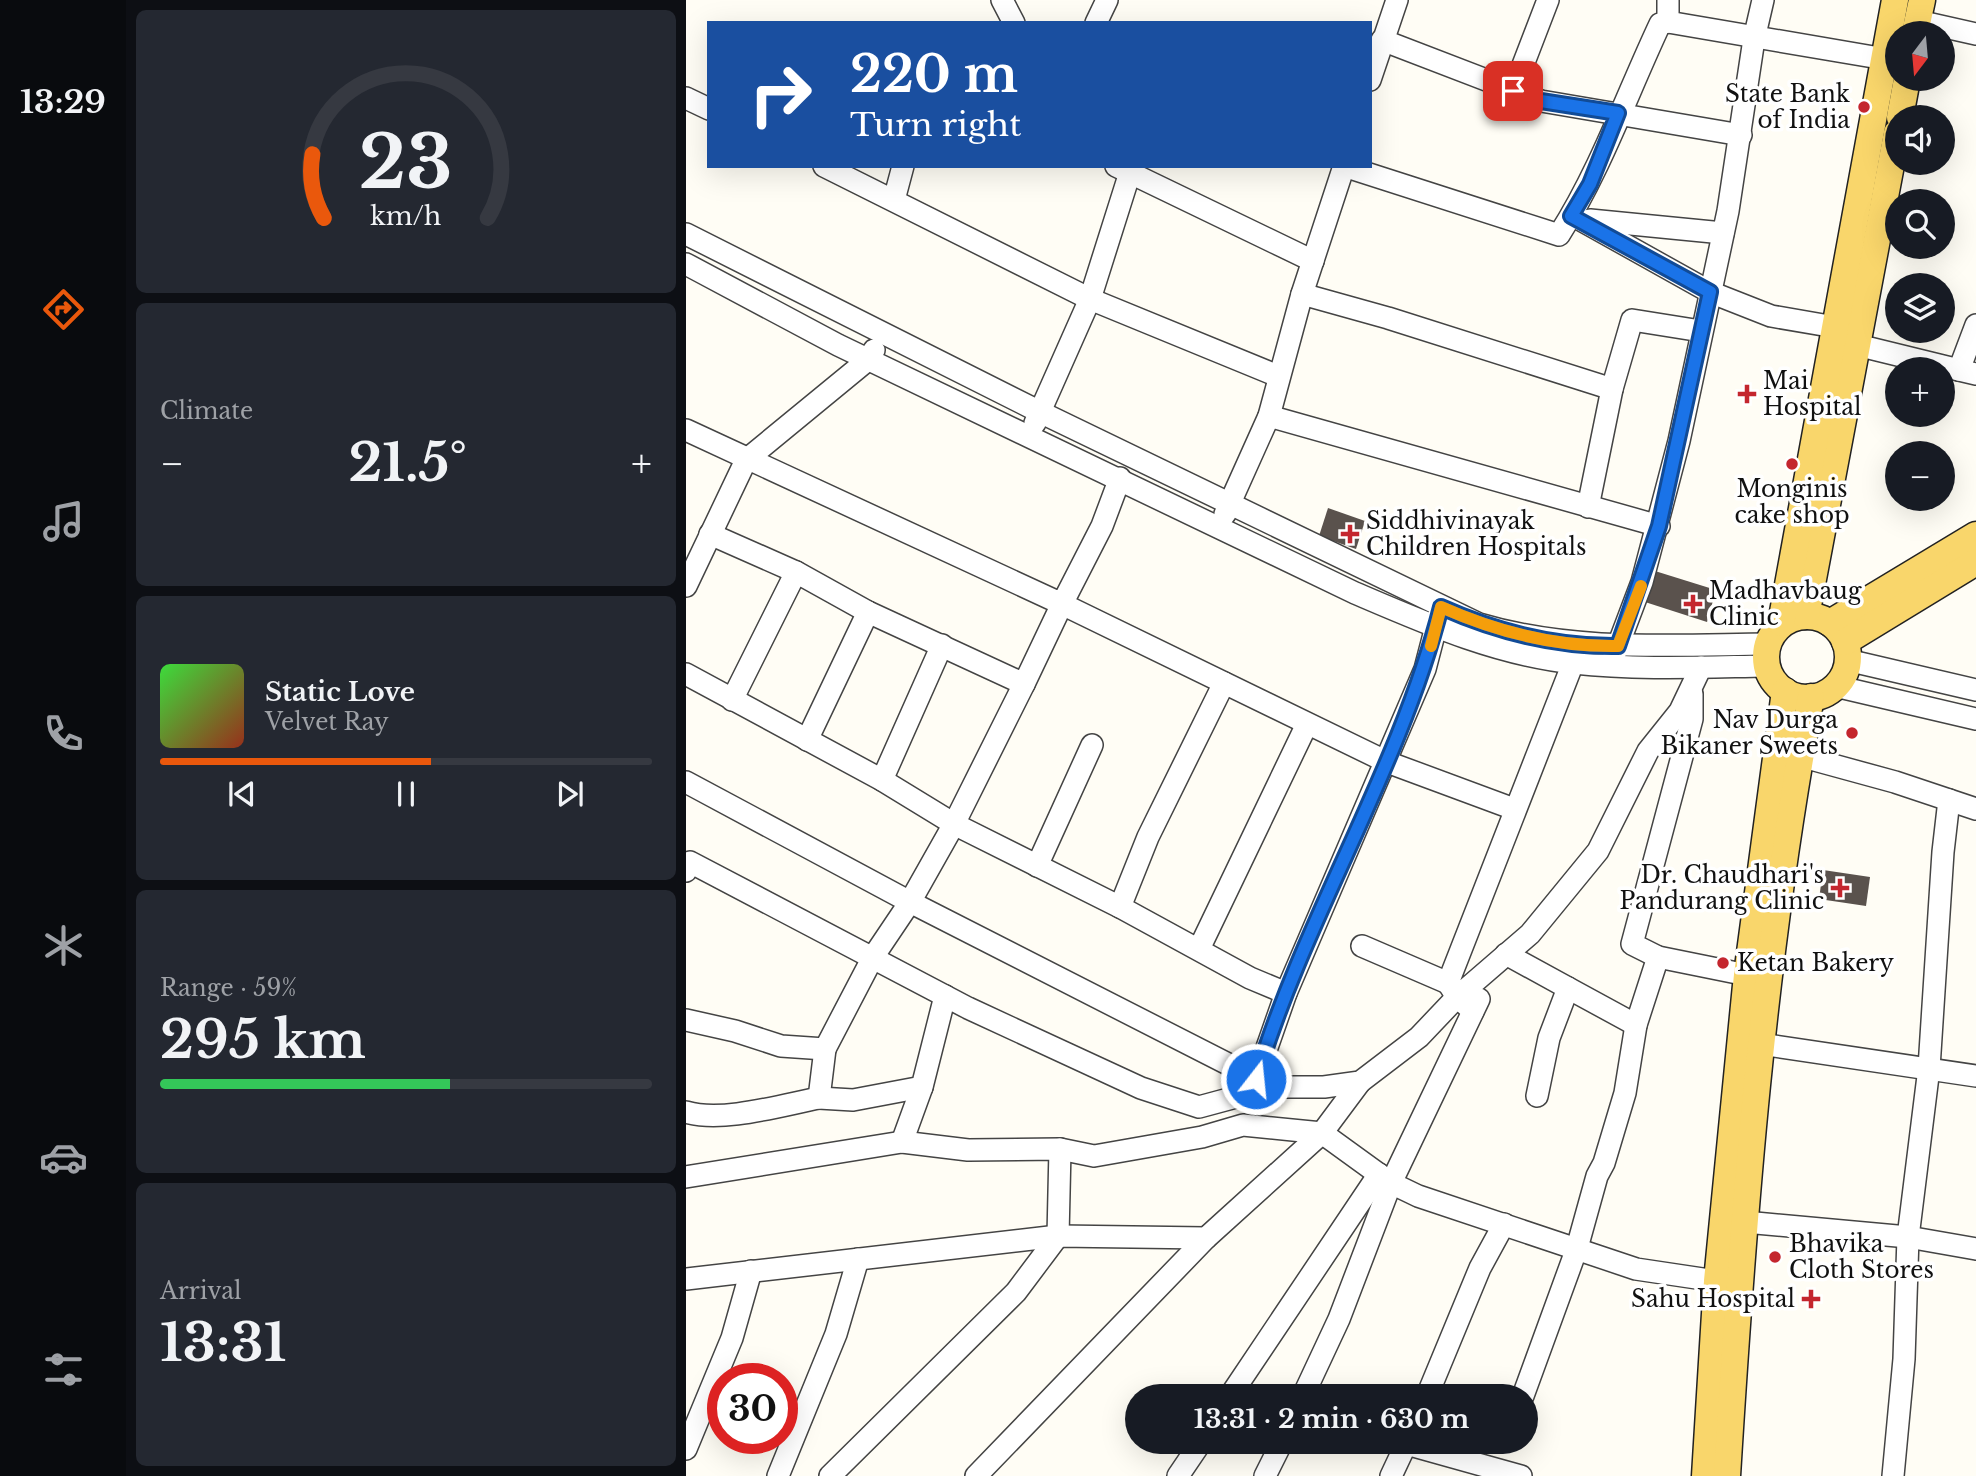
<!DOCTYPE html>
<meta charset="utf-8">
<style>
:root{--surface:#171b24;--page:#242831;--text:#f1f3f6;--muted:#9ea1a6;--line:#363941;--accent:#ea580c}
body{margin:0;font-family:"Libre Baskerville",serif;background:var(--page);color:var(--text);height:100vh;display:flex;flex-direction:column;font-size:26px;white-space:nowrap}
*{box-sizing:border-box;margin:0}
p{font-size:23px;color:var(--muted)}
.icon{flex:none;width:38px;height:38px;fill:none;stroke:currentColor;stroke-width:2;stroke-linecap:round;stroke-linejoin:round}
.map{position:relative;flex:1;overflow:hidden}
.drawer{display:flex;flex-direction:column;gap:10px;padding:10px;background:#0d0f14;width:560px}
.drawer>*{flex:none}
.top-card{position:absolute;left:21px;top:21px;width:665px;height:147px;border-radius:0px;box-shadow:0 7px 28px #0002;background:#1a4fa0;color:#fff;overflow:hidden}
.needle{width:46px;rotate:196deg}
.buttons{position:absolute;left:1199px;top:21px;display:grid;gap:14px}
.buttons a{display:grid;place-items:center;width:70px;height:70px;border-radius:50%;background:var(--surface);box-shadow:0 7px 28px #0002;font-size:35px}
.speed{position:absolute;left:21px;top:1363px;display:flex;gap:14px;font-size:35px;font-weight:700;text-align:center}
.speed>*{display:grid;place-content:center;width:91px;height:91px;border-radius:50%;background:var(--surface);box-shadow:0 7px 28px #0002;line-height:1}
.speed .limit{border:10px solid #d22;background:#fff;color:#111}
.pin{position:absolute;display:grid;place-items:center;width:60px;height:60px;color:#fff;margin:-30px;border-radius:14px;box-shadow:0 4px 10px #0006}
.me{position:absolute;width:77px;margin:-38px;rotate:16deg;stroke-linejoin:round;filter:drop-shadow(0 0 5px #0008)}
.turn{display:flex;align-items:center;gap:24px;height:147px;padding:0 28px;font-size:32px}
.turn .icon{width:91px;height:91px;stroke-width:2.5}
.turn b{display:block;font-size:49px;line-height:60px}
.big{font-size:52px;font-weight:800;line-height:1.1}
.drawer .widget{flex:1;display:flex;flex-direction:column;justify-content:center;gap:10px;min-width:0;padding:0 24px;border-radius:10px;background:var(--page)}
.drawer .dial{align-items:center;gap:0}
.dial svg{height:182px;overflow:visible;fill:none;stroke:var(--line);stroke-width:7;stroke-linecap:round;text-anchor:middle}
.dial text{fill:var(--text);stroke:none}
.song{display:flex;align-items:center;gap:21px}
.cover{width:84px;height:84px;border-radius:10px;background:linear-gradient(135deg,hsl(120 70% 55%),hsl(10 70% 35%))}
.played{height:7px;border-radius:4px;background:linear-gradient(90deg,var(--accent) 55%,var(--line) 55%)}
.keys{display:flex;justify-content:space-around;direction:ltr}
.heat{display:flex;justify-content:space-between;align-items:center;font-size:38px;direction:ltr}
.charge{height:10px;border-radius:5px;background:linear-gradient(90deg,#34c759 59%,var(--line) 0)}
.trip{position:absolute;left:439px;top:1384px;width:413px;height:70px;border-radius:35px;background:var(--surface);box-shadow:0 7px 28px #0002;font-weight:800;line-height:70px;text-align:center}
main{display:flex;flex:1;min-height:0}
.tabs{display:flex;flex-direction:column;width:126px;justify-content:space-around;align-items:center;background:#090b0e;color:var(--muted)}
.tabs .icon{width:49px;height:49px}
.tabs .current{color:var(--accent)}
.tabs b{font-size:32px;color:var(--text)}
.map>svg:first-child{display:block}
</style>
<main>
<nav class="tabs">
<b>13:29</b>
<svg class="icon current" aria-label="directions" viewBox="0 0 24 24"><path d="M12 3l9 9-9 9-9-9zM9 14v-3h6M13 9l2 2-2 2"/></svg>
<svg class="icon" aria-label="music" viewBox="0 0 24 24"><path d="M9 18V5l10-2v13"/><circle cx="6" cy="18" r="3"/><circle cx="16" cy="16" r="3"/></svg>
<svg class="icon" aria-label="phone" viewBox="0 0 24 24"><path d="M5 4h4l2 5-3 2q2 4 5 5l2-3 5 2v4C11 20 4 13 5 4z"/></svg>
<svg class="icon" aria-label="climate" viewBox="0 0 24 24"><path d="M12 3v18M4 7l16 10M4 17L20 7"/></svg>
<svg class="icon" aria-label="car" viewBox="0 0 24 24"><path d="M5 17H2v-5l4-1 3-4h7l3 4 3 1v5h-3M9 17h6M6 11h13"/><circle cx="7" cy="17" r="2"/><circle cx="17" cy="17" r="2"/></svg>
<svg class="icon" aria-label="filters" viewBox="0 0 24 24"><path d="M4 7h16M4 17h16"/><circle cx="9" cy="7" r="2"/><circle cx="15" cy="17" r="2"/></svg>
</nav>
<section class="drawer">
<div class="widget dial"><svg viewBox="0 0 100 80">
<path d="M14 69A42 42 0 1 1 86 69"/>
<path d="M14 69A42 42 0 0 1 9 41" stroke="#ea580c"/>
<text x="50" y="56" font-size="32" font-weight="700">23</text>
<text x="50" y="72" font-size="11">km/h</text>
</svg></div>
<div class="widget"><p>Climate</p>
<div class="heat"><a>−</a><b class="big">21.5°</b><a>+</a></div>
</div>
<div class="widget">
<div class="song"><i class="cover"></i><div><b>Static Love</b><p>Velvet Ray</p></div></div>
<div class="played"></div>
<div class="keys"><svg class="icon" aria-label="previous" viewBox="0 0 24 24"><path d="M18 5L8 12l10 7zM5 5v14"/></svg><svg class="icon" aria-label="pause" viewBox="0 0 24 24"><path d="M8 5v14M16 5v14"/></svg><svg class="icon" aria-label="next" viewBox="0 0 24 24"><path d="M6 5l10 7-10 7zM19 5v14"/></svg></div>
</div>
<div class="widget"><p>Range · 59%</p><b class="big">295 km</b><div class="charge"></div></div>
<div class="widget"><p>Arrival</p><b class="big">13:31</b></div>
</section>
<div class="map">
<svg width="1290" height="1476" viewBox="0 0 1290 1476">
<rect width="100%" height="100%" fill="#fffdf5"/>
<!-- building -->
<g fill="#5a524d">
<polygon points="642,508 679,521 670,549 633,536"/>
<polygon points="969,571 1030,590 1021,622 959,602"/>
<polygon points="1137,870 1184,877 1180,906 1133,899"/>
</g>
<g fill="none" stroke-linecap="round" stroke-linejoin="round">
<!-- minor casing -->
<g stroke="#444" stroke-width="24">
<g id="minor">
<polyline points="316,0 328,23"/>
<polyline points="982,0 982,22 1211,61"/>
<polyline points="1232,21 1290,34"/>
<polyline points="410,23 421,0"/>
<polyline points="696,40 855,101 1055,135"/>
<polyline points="684,80 711,0"/>
<polyline points="827,91 862,0"/>
<polyline points="0,98 23,109"/>
<polyline points="138,166 404,299 592,376"/>
<polyline points="430,166 627,261"/>
<path d="M 658,166 L 873,235 C 915,169 941,94 974,24 L 982,22"/>
<polyline points="208,200 217,166"/>
<polyline points="895,220 1024,292 1085,316 1149,327"/>
<polyline points="904,220 1037,233"/>
<path d="M 0,234 L 354,412 L 793,624 C 887,652 984,645 1081,644"/>
<path d="M 0,264 L 152,345 L 669,593 C 739,623 811,655 888,663 C 951,670 1017,667 1080,666"/>
<polyline points="616,294 702,318 926,389"/>
<polyline points="1290,325 1273,370 1290,374"/>
<polyline points="1171,345 1273,370"/>
<polyline points="583,416 973,526"/>
<polyline points="349,423 404,299 446,166"/>
<polyline points="0,430 376,604 416,526 434,478"/>
<polyline points="902,507 926,389 946,320 1015,331"/>
<polyline points="539,514 583,416 616,294 658,166"/>
<polyline points="24,534 110,572"/>
<polyline points="0,586 60,460 183,359 188,350"/>
<polyline points="928,656 956,582 993,441 1042,211 1068,39 1077,0"/>
<polyline points="1161,660 1290,690"/>
<polyline points="887,663 762,983 771,997 844,934 912,851 962,751 994,711 1015,667"/>
<polyline points="0,674 196,780 268,824 434,907 564,978 600,993"/>
<polyline points="338,684 268,824 224,902 587,1087 638,1087 674,1082 733,1037 771,997 787,1011"/>
<polyline points="1149,686 1290,719"/>
<polyline points="1006,694 1006,719 946,944 972,957 1061,975"/>
<polyline points="46,700 110,572 182,612 338,684 376,604 701,762 828,809"/>
<polyline points="121,740 182,612"/>
<polyline points="1114,756 1209,782 1290,809"/>
<polyline points="196,780 256,645"/>
<polyline points="0,782 224,902 187,957 139,1049 95,1046 49,1031 0,1020"/>
<polyline points="351,866 406,745"/>
<polyline points="0,871 4,862 282,1008 455,1088 513,1107 587,1087"/>
<polyline points="434,907 462,837 538,683"/>
<polyline points="676,946 762,983"/>
<polyline points="513,949 621,724"/>
<polyline points="820,954 882,988 863,1038 851,1096"/>
<polyline points="882,988 950,1025"/>
<polyline points="793,999 705,1183 732,1196 950,1269 1044,1283"/>
<polyline points="1075,1044 1290,1076"/>
<polyline points="562,1087 570,1079 600,993 739,669 753,615"/>
<polyline points="133,1098 167,1100 236,1087 259,996"/>
<path d="M 0,1112 C 36,1123 96,1105 133,1098 L 139,1049"/>
<polyline points="216,1142 236,1087"/>
<polyline points="374,1149 408,1156 516,1137 557,1125 636,1133"/>
<polyline points="0,1177 216,1142 282,1150 374,1149 372,1236 330,1292 144,1476"/>
<polyline points="1059,1222 1222,1237 1290,1249"/>
<polyline points="0,1279 372,1236 520,1238 636,1133"/>
<polyline points="544,1396 693,1174"/>
<polyline points="617,1396 653,1319 705,1183 636,1133 674,1082"/>
<polyline points="741,1396 794,1268 818,1224"/>
<polyline points="837,1396 891,1248 911,1176 918,1163 939,1093 950,1025 972,957"/>
<polyline points="720,1444 835,1476"/>
<polyline points="0,1449 46,1338 65,1271"/>
<polyline points="92,1476 150,1334 172,1259"/>
<polyline points="290,1476 520,1238"/>
<polyline points="492,1476 515,1442"/>
<polyline points="579,1476 596,1442"/>
<polyline points="705,1476 721,1442"/>
<polyline points="1207,1476 1218,1359 1222,1237 1243,1068 1257,852 1263,800"/>
</g>
</g>
<!-- major casing -->
<g stroke="#222" stroke-width="29">
<g id="major">
<polyline points="1229,33 1236,0"/>
<polyline points="1214,117 1221,79"/>
<circle cx="1121" cy="657" r="41"/>
<polyline points="1120,616 1211,133"/>
<polyline points="1095,623 1209,0"/>
<polyline points="1144,623 1290,535"/>
<polyline points="1159,642 1290,562"/>
<polyline points="1019,1476 1031,1281 1061,975 1099,691"/>
<path d="M 1041,1476 C 1057,1215 1077,954 1125,697"/>
</g>
</g>
<!-- minor -->
<use href="#minor" stroke="#fff" stroke-width="21"/>
<!-- major -->
<use href="#major" stroke="#f9d66b" stroke-width="26"/>
</g>
<g fill="none" stroke-linecap="round" stroke-linejoin="round">
<!-- route casing -->
<g stroke="#114b97" stroke-width="18">
<path id="route" d="M 570,1079 C 619,916 713,771 755,607 C 811,632 870,647 932,646 L 973,526 L 1024,292 L 885,216 L 904,184 L 932,113 L 855,101 L 827,91"/>
</g>
<!-- route -->
<use href="#route" stroke="#1a73e8" stroke-width="12"/>
<!-- slow -->
<path stroke="#f59e0b" stroke-width="12" d="M 745,646 L 755,607 C 811,632 870,647 932,646 L 955,586"/>
</g>
<!-- markers -->
<g fill="#c4262e" stroke="#fff" stroke-width="2.5">
<circle cx="1178" cy="107" r="7"/>
<path d="M1057.5 383.5h7v7h7v7h-7v7h-7v-7h-7v-7h7z"/>
<circle cx="1106" cy="464" r="7"/>
<path d="M660.5 523.5h7v7h7v7h-7v7h-7v-7h-7v-7h7z"/>
<path d="M1003.5 593.5h7v7h7v7h-7v7h-7v-7h-7v-7h7z"/>
<circle cx="1166" cy="733" r="7"/>
<path d="M1150.5 877.5h7v7h7v7h-7v7h-7v-7h-7v-7h7z"/>
<circle cx="1037" cy="963" r="7"/>
<circle cx="1089" cy="1257" r="7"/>
<path d="M1121.5 1288.5h7v7h7v7h-7v7h-7v-7h-7v-7h7z"/>
</g>
<g text-anchor="middle" dominant-baseline="central" stroke-width="7" stroke-linejoin="round" paint-order="stroke">
<!-- poi labels -->
<g font-size="23" fill="#111" stroke="#fff" text-anchor="start">
<text x="1164" y="94" text-anchor="end">State Bank<tspan x="1164" dy="26">of India</tspan></text>
<text x="1077" y="381">Mai<tspan x="1077" dy="26">Hospital</tspan></text>
<text x="1106" y="489" text-anchor="middle">Monginis<tspan x="1106" dy="26">cake shop</tspan></text>
<text x="680" y="521">Siddhivinayak<tspan x="680" dy="26">Children Hospitals</tspan></text>
<text x="1023" y="591">Madhavbaug<tspan x="1023" dy="26">Clinic</tspan></text>
<text x="1152" y="720" text-anchor="end">Nav Durga<tspan x="1152" dy="26">Bikaner Sweets</tspan></text>
<text x="1138" y="875" text-anchor="end">Dr. Chaudhari's<tspan x="1138" dy="26">Pandurang Clinic</tspan></text>
<text x="1051" y="963">Ketan Bakery</text>
<text x="1103" y="1244">Bhavika<tspan x="1103" dy="26">Cloth Stores</tspan></text>
<text x="1109" y="1299" text-anchor="end">Sahu Hospital</text>
</g>
</g>
</svg>
<div class="buttons">
<a><svg class="needle" viewBox="-14 -14 28 28"><path d="M0-13l5 13h-10z" fill="#e53935"/><path d="M0 13l5-13h-10z" fill="#9ea1a6"/></svg></a>
<a><svg class="icon" aria-label="sound" viewBox="0 0 24 24"><path d="M4 9h4l5-4v14l-5-4H4zM17 9q2 3 0 6"/></svg></a>
<a><svg class="icon" aria-label="search" viewBox="0 0 24 24"><circle cx="10" cy="10" r="6"/><path d="M15 15l6 6"/></svg></a>
<a><svg class="icon" aria-label="layers" viewBox="0 0 24 24"><path d="M12 4l9 5-9 5-9-5zM3 14l9 5 9-5"/></svg></a>
<a>+</a>
<a>−</a>
</div>
<div class="speed"><div class="limit">30</div></div>
<div class="pin" style="left:827px;top:91px;background:#d93025"><svg class="icon" aria-label="arrive" viewBox="0 0 24 24"><path d="M6 21V4h12l-3 4 3 4H6"/></svg></div>
<svg class="me" style="left:570px;top:1079px" viewBox="-20 -20 40 40"><circle r="17" fill="#1a73e8" stroke="#fff" stroke-width="3"/><path d="M0-11L8 9 0 5-8 9z" fill="#fff"/></svg>
<div class="trip">13:31 · 2 min · 630 m</div>
<div class="top-card">
<div class="turn"><svg class="icon" aria-label="right" viewBox="0 0 24 24"><path d="M7 20v-9h11M14 6l5 5-5 5"/></svg><div><b>220 m</b>Turn right</div></div>
</div>
</div>
</main>
